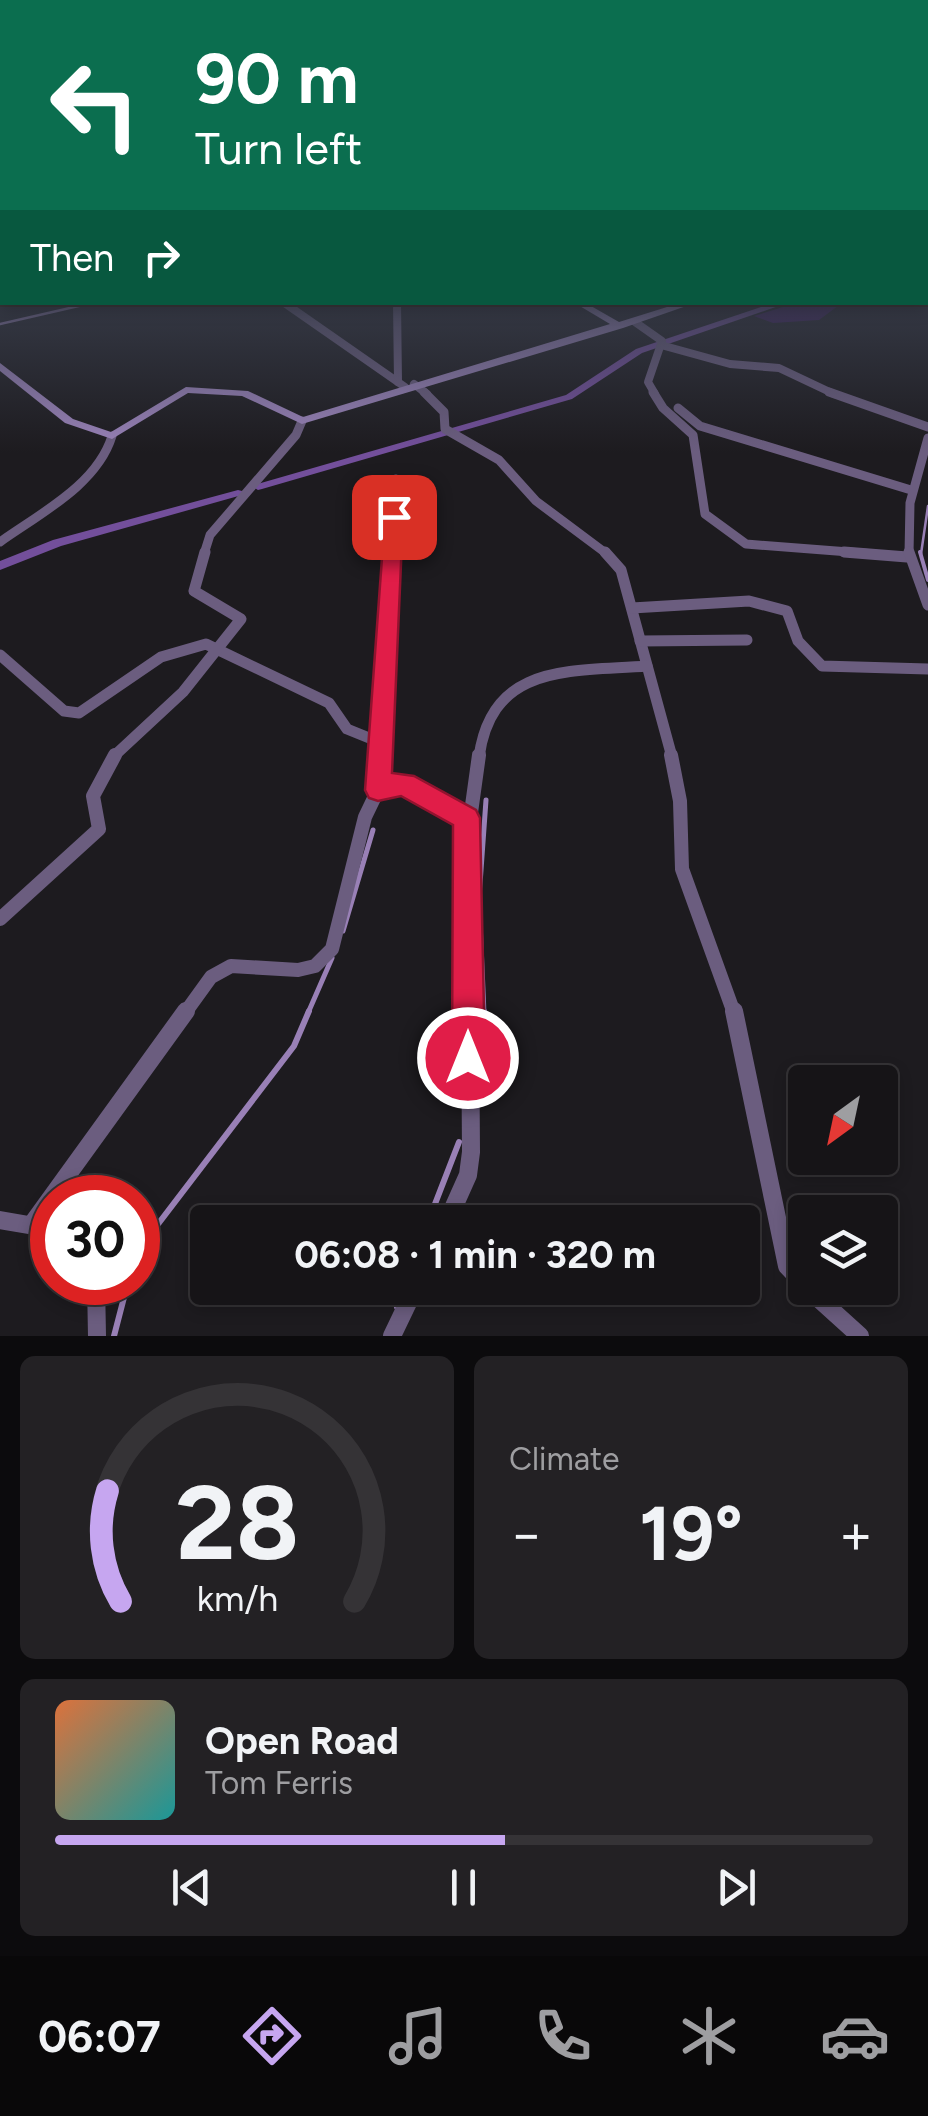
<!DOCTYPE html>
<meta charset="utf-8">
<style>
:root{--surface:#161417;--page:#232124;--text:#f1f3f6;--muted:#9e9ea1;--line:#353336;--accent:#c6a6f0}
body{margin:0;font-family:Figtree,sans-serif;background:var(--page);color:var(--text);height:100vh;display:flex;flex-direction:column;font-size:38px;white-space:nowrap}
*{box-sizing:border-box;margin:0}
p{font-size:32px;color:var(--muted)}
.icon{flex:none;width:55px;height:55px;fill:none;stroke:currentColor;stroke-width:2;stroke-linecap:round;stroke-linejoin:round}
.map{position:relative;height:1336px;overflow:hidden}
.panel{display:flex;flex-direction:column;gap:20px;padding:20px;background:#0c0b0d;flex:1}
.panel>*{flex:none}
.guide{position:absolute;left:0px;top:0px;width:930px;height:305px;box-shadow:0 5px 15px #0003,0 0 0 2px var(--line);background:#0b6e4f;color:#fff;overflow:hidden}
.needle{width:65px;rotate:213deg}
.fabs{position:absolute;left:788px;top:1065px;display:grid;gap:20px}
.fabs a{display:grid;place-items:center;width:110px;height:110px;border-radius:10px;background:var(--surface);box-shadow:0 5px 15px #0003,0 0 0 2px var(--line);font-size:50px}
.speed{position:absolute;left:30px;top:1175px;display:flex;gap:20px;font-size:50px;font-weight:700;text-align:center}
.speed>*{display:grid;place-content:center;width:130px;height:130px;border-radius:50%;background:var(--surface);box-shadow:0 5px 15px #0003,0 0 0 2px var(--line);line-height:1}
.speed .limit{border:15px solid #d22;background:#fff;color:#111}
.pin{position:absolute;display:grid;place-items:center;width:85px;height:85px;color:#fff;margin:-42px;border-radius:20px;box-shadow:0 5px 15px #0006}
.me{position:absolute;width:110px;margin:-55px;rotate:0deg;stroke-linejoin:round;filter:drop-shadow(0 0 8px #0008)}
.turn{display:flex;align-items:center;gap:35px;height:210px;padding:0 30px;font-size:45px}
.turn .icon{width:130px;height:130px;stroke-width:2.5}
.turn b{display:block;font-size:70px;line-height:85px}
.then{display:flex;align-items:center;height:95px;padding:0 30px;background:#0003;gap:20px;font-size:38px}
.big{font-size:75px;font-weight:700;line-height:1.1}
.panel .tile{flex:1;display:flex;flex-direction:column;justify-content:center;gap:15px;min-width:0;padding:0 35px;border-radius:15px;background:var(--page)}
.panel .dial{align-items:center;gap:0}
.dial svg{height:260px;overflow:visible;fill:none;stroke:var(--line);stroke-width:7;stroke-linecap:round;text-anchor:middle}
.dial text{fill:var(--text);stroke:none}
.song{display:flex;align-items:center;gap:30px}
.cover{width:120px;height:120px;border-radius:15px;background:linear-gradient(135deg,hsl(20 70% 55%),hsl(180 70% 35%))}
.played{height:10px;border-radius:5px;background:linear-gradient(90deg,var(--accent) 55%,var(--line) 55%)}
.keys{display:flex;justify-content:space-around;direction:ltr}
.heat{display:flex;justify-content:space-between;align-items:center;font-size:55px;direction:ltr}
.panel .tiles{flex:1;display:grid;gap:20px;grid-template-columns:1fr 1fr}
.tile:last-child{grid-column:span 2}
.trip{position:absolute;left:190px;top:1205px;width:570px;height:100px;border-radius:10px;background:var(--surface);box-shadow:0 5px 15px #0003,0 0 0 2px var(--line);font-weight:700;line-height:100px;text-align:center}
.dock{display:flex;height:160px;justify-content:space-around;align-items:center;background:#090809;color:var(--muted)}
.dock .icon{width:70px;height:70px}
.dock .on{color:var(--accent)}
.dock b{font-size:45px;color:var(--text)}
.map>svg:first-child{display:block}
</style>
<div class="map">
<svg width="928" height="1336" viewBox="0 0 928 1336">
<rect width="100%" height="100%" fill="#1d1b1f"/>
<!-- green -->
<polygon fill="#3b175b" points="799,302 842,303 819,320 773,323 754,316"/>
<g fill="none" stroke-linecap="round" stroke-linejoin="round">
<!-- stream-far3 -->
<g stroke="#9980b6" stroke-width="2.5">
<polyline points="0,324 96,302"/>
<polyline points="921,554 928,506"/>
</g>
<!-- stream-far2 -->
<polyline stroke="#9980b6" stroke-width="4" points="920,552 928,580"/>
<!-- stream-far1 -->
<g stroke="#9980b6" stroke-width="5">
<polyline points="343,931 373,830"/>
<polyline points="308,1013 332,958"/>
<polyline points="484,1013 479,898 486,800"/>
</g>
<!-- stream -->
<g stroke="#9980b6" stroke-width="6">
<polyline points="479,1040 484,1011"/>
<polyline points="428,1222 459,1142"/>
<polyline points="138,1262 152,1232 294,1046 309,1011"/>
<polyline points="397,1307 403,1288"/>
<polyline points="114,1336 128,1282"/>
</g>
<!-- canal -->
<g fill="#734f9b" fill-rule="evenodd">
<polygon points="776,302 790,302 642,353 572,399 262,489 258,490 253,487 254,485 566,395 636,349"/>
<polygon points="238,490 242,491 242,495 61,546 0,570 0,561 53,540"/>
</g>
<!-- street-far4 -->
<g stroke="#6b5d7f" stroke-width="8">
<polyline points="283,302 405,387"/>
<polyline points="397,302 398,382"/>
<polyline points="635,322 662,341 648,382 655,394"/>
<polyline points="661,345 730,364 779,368 834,394"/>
<polyline points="414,384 427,394"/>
</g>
<!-- street-far3 -->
<g stroke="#6b5d7f" stroke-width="9">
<polyline points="424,392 444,412 445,429 499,460 536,501 607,554"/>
<polyline points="653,392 663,408 693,435 705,514 746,544 875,554"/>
<polyline points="829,392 928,427"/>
<polyline points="678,408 700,426 911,490"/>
<path d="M 0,542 C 39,514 97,485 112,436"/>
<polyline points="204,554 210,535 296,435 302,421"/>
<polyline points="393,554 396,479"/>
<polyline points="909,554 910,503 928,438"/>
</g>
<!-- street-far2 -->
<g stroke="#6b5d7f" stroke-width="11">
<polyline points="605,552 621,570 672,757"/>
<polyline points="844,552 907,557"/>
<polyline points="909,552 928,605"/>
<polyline points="632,608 749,601 787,611 798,641 822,666 928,669"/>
<polyline points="640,641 747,640"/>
<polyline points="0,655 64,711 79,713 161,657 206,644 329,703 347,729 384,744"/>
<polyline points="113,757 183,692 241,619 194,591 205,552"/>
<polyline points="382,757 393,552"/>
<path d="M 479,757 C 492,662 572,672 647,666"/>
</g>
<!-- street-far1 -->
<g stroke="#6b5d7f" stroke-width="14">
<polyline points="671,755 680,801 682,869 734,1013"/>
<path d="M 378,790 C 410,780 450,796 468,824"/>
<polyline points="0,919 99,829 93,796 115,755"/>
<polyline points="185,1013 211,977 231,966 298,970 315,966 332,949 365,817 378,790 383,755"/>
<polyline points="470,1013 469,827 479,755"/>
</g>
<!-- street -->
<g stroke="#6b5d7f" stroke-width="18">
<polyline points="734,1011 787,1266 805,1285"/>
<polyline points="0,1220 52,1229"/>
<polyline points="447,1222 468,1175 471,1152 470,1011"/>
<polyline points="32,1224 186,1011"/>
<polyline points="96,1282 97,1336"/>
<polyline points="807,1288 860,1336"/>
<polyline points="392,1336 415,1288"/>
</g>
<!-- secondary -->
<g fill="#9982b8" fill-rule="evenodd">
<rect x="0" y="266" width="2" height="4"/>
<polygon points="573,302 584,302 619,322 683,302 698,302 623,328 302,424 242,396 188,393 112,439 65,423 0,371 0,363 73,419 111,432 186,387 248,391 303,417 610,324"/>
</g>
</g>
<!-- sky -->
<linearGradient id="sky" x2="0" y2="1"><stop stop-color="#100f11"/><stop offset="0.59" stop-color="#3a3f4d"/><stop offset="1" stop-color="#3a3f4d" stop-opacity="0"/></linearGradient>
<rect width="928" height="453" fill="url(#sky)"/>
<!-- route -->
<polygon fill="#e11d48" stroke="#92132f" stroke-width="2.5" points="394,511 403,517 392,773 414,776 476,810 480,818 485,1058 480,1069 468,1074 457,1069 452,1058 453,825 401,796 378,801 369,798 365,790 385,517"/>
</svg>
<div class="fabs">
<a><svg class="needle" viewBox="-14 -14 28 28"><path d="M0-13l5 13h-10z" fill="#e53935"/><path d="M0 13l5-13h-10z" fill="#9e9ea1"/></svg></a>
<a><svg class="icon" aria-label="layers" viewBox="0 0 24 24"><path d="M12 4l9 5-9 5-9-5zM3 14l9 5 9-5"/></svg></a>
</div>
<div class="speed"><div class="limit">30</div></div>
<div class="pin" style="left:394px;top:517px;background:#d93025"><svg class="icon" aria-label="arrive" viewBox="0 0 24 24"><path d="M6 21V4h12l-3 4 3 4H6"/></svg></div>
<svg class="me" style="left:468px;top:1058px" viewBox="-20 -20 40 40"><circle r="17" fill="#e11d48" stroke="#fff" stroke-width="3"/><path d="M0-11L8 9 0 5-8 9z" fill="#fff"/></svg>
<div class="trip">06:08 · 1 min · 320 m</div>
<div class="guide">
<div class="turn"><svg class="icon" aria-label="left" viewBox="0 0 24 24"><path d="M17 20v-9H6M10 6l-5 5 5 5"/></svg><div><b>90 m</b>Turn left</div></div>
<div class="then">Then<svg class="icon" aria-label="right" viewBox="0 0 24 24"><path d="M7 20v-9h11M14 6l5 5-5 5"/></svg></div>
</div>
</div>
<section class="panel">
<div class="tiles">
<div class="tile dial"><svg viewBox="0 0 100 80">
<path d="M14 69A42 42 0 1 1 86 69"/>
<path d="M14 69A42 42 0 0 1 10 35" stroke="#c6a6f0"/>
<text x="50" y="56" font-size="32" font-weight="700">28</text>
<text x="50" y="72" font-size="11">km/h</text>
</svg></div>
<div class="tile"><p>Climate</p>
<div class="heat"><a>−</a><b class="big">19°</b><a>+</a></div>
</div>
<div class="tile">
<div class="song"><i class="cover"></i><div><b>Open Road</b><p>Tom Ferris</p></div></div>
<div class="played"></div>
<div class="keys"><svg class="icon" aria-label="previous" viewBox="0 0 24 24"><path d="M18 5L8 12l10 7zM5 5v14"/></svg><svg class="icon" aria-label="pause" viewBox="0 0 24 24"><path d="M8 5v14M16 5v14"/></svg><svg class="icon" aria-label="next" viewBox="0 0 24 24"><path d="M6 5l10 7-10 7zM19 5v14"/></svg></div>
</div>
</div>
</section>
<nav class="dock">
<b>06:07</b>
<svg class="icon on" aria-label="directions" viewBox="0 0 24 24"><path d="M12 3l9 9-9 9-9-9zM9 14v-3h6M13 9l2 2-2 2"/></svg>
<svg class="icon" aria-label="music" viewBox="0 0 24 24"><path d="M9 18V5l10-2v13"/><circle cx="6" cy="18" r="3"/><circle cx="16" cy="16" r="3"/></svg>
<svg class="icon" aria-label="phone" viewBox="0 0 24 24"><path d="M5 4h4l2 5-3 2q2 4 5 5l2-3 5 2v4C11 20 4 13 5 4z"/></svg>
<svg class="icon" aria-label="climate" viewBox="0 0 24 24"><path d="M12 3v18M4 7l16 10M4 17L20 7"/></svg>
<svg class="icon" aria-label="car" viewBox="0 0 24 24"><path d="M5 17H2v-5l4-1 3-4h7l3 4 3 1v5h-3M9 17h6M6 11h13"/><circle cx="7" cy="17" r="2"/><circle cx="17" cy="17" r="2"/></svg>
</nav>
